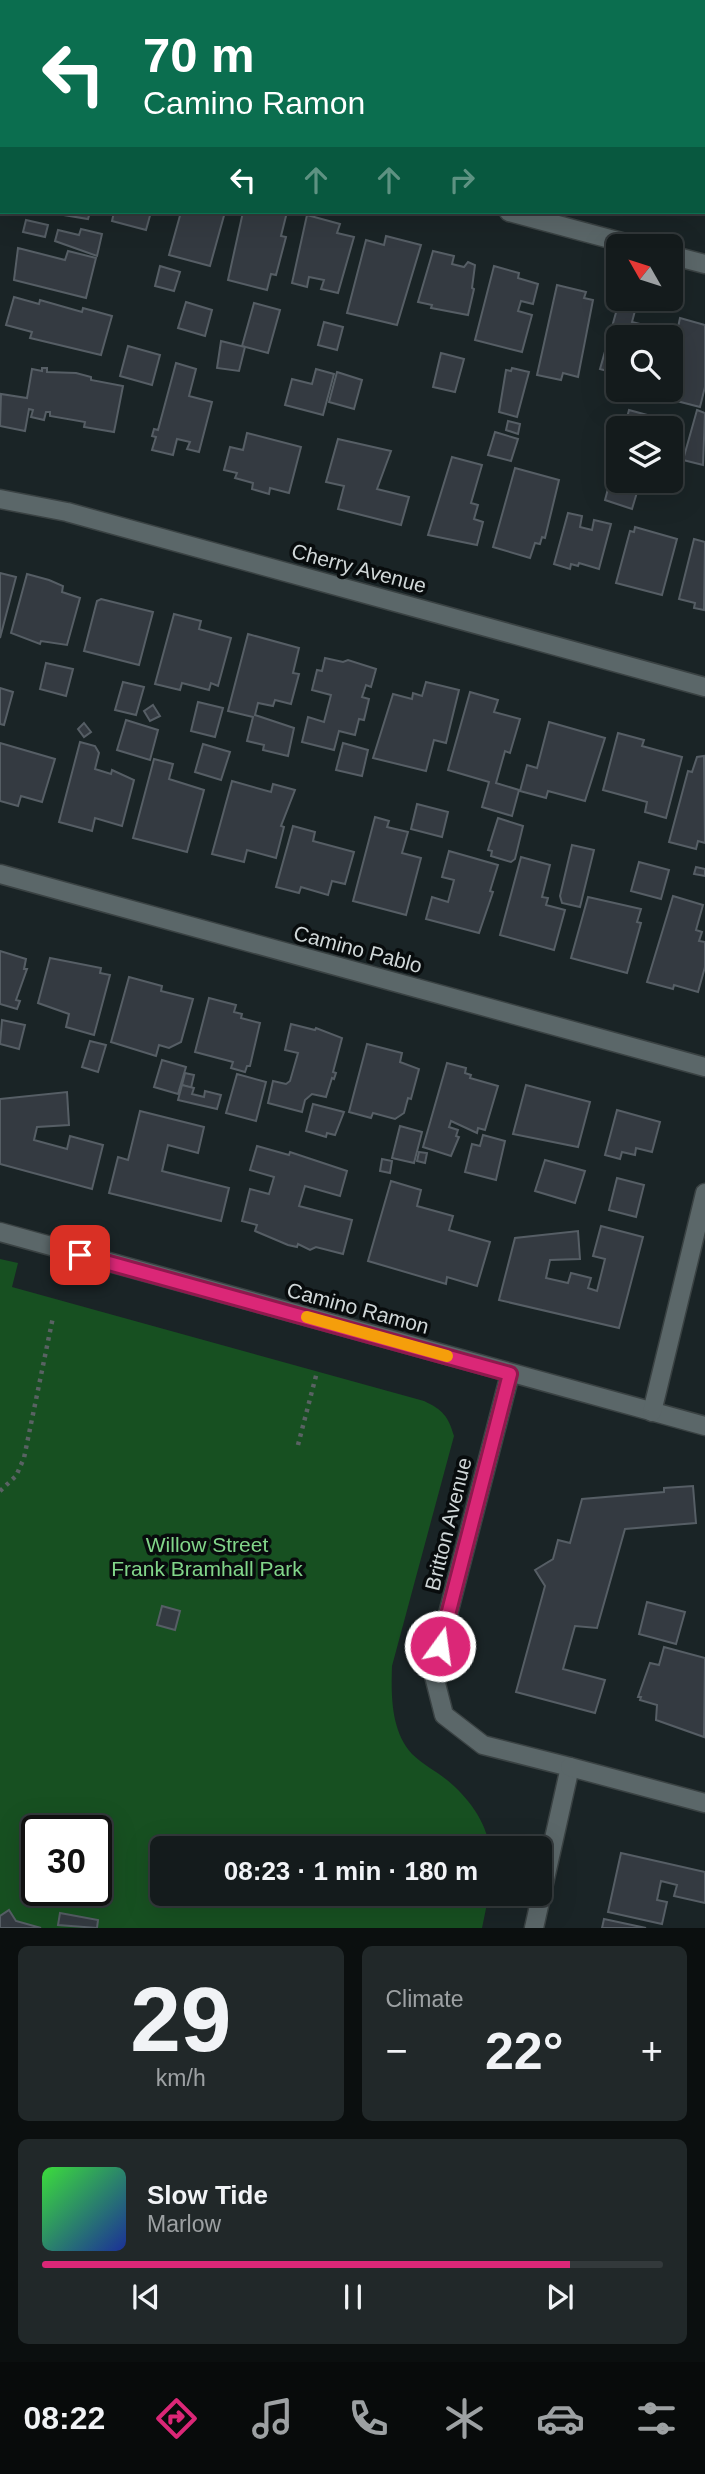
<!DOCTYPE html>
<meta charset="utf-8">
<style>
:root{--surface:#141b1c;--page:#212829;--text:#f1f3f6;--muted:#9da1a3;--line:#33393b;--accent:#db2777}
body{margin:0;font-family:Helvetica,sans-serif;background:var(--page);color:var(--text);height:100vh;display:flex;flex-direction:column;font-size:26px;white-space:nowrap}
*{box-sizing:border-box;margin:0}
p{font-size:23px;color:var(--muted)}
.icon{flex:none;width:38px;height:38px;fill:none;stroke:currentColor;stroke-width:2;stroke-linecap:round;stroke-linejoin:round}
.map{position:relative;height:1928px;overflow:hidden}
.sheet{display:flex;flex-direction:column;gap:18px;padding:18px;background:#0b0f0f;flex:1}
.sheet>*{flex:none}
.banner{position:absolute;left:0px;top:0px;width:705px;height:214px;box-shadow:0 7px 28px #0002,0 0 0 2px var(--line);background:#0b6e4f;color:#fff;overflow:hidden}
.needle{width:46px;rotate:309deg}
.controls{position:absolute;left:606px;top:234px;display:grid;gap:14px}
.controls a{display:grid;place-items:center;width:77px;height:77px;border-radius:10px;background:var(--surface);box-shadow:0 7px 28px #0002,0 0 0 2px var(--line);font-size:35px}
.speed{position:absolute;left:21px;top:1815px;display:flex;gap:14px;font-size:35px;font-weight:700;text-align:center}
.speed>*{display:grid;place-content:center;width:91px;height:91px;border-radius:50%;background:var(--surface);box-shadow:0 7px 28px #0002,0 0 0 2px var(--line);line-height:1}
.speed .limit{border:4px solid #111;border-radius:10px;background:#fff;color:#111}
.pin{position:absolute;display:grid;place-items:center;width:60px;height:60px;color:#fff;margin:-30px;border-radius:14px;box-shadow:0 4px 10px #0006}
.me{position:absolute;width:77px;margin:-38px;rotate:14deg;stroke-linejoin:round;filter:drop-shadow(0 0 5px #0008)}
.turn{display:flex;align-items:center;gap:24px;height:147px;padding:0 28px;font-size:32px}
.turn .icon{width:91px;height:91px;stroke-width:2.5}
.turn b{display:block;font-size:49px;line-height:60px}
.lanes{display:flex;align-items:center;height:66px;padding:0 28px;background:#0003;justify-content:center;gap:35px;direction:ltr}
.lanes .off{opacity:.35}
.big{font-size:52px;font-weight:600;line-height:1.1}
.sheet .tile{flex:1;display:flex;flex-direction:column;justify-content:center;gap:10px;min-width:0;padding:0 24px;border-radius:10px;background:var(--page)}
.sheet .dial{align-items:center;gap:0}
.dial b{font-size:91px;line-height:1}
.song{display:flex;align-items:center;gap:21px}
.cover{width:84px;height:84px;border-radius:10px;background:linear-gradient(135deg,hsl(120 70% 55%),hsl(230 70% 35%))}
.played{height:7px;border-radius:4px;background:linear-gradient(90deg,var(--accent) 85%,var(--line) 85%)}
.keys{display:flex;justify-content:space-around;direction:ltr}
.heat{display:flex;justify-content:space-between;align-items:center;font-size:38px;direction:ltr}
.sheet .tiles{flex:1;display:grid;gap:18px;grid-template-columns:1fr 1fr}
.tile:last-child{grid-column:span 2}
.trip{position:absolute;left:150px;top:1836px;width:402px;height:70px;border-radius:10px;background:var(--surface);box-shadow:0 7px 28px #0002,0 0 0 2px var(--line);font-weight:600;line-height:70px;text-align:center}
.tabs{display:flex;height:112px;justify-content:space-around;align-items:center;background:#080b0b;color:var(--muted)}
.tabs .icon{width:49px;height:49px}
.tabs .active{color:var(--accent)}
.tabs b{font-size:32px;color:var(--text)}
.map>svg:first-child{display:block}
</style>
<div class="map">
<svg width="705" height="1928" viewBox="0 0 705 1928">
<rect width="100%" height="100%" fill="#1a2426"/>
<!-- green -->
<path fill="#175021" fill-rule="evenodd" d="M 0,1259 L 18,1263 L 12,1287 L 424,1401 C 443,1410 448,1416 454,1436 L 392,1666 C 391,1696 391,1731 412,1754 C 422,1764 436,1771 447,1780 C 466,1795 488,1823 489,1848 L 163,1848 L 163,1894 L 489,1894 L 482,1928 L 0,1928 ZM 37,1830 L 96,1830 L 96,1890 L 37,1890 Z"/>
<!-- building -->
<g fill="#343a41" stroke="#565e65" stroke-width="2">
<polygon points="41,0 100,0 40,2"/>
<polygon points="115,0 156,0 115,2"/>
<polygon points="180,0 221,0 180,2"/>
<polygon points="273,0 306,0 272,2"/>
<polygon points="502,0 562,0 561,2"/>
<polygon points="640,0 671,0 670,2"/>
<rect x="704" y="118" width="1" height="75"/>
<polygon points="90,212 88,219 52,213 53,212"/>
<polygon points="114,212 151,212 146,230 112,221"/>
<polygon points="181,212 225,212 210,266 169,255"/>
<polygon points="243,212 287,212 281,236 286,237 276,275 271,274 267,290 228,280"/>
<polygon points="307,215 340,224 337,233 354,237 338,293 321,289 324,280 309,277 307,287 292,283"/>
<polygon points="26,220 48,225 45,237 23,232"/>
<polygon points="81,229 102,234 97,256 55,241 58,230 79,235"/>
<polygon points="386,236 421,245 397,325 347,313 366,240 384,245"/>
<polygon points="18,248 65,260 68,251 96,258 86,298 14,280"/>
<polygon points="433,251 454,256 452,264 464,267 468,262 475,265 472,288 474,289 468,315 431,308 432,305 418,302"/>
<polygon points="160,266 180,272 174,291 155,286"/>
<polygon points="494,266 519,273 518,278 538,284 533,304 521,301 518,311 532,315 522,352 475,340"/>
<polygon points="557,285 586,292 584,298 593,300 578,377 563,373 561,380 537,375"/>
<polygon points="14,297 39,304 40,300 82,312 83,308 112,316 101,355 30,338 32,332 6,325"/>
<polygon points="186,302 212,310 205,336 178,328"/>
<polygon points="619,302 636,307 632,322 652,327 649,338 618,338 618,374 600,369"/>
<polygon points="254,303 280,310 268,353 242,346"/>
<polygon points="680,318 705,325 705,387 700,407 661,397 663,390 670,390 670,363"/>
<polygon points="324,322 343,327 337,350 318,345"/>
<polygon points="221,341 245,347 239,371 217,368"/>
<polygon points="128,346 160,355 152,385 120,376"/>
<polygon points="441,353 464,359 455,392 433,387"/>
<polygon points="176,363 196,369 189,396 212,402 199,452 187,449 190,442 177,439 173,455 152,450 156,437 152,436 154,429 158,430"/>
<polygon points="42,368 47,368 47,372 76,373 91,377 91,380 123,386 114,432 84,427 85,422 50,416 50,412 46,412 44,420 31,417 33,410 29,409 25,431 0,426 1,394 27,398 32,369 42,371"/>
<polygon points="512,368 529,372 517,417 499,412 506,370 511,371"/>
<polygon points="316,369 334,374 323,415 285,405 292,379 312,384"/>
<polygon points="337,372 362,380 354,409 329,402"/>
<polygon points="629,410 662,419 659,429 624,429"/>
<polygon points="697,410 705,413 703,465 683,460"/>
<polygon points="508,421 520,424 518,434 506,430"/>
<polygon points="495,432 518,439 511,461 488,455"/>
<polygon points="247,433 301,447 289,493 270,488 269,494 252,489 253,483 235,478 237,473 224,470 230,447 243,450"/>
<polygon points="338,439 391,451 377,489 409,497 401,525 338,509 344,486 326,482"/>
<polygon points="452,457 482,465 471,503 478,505 474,519 483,522 477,545 428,535"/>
<polygon points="515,468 559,480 545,538 542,537 540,544 535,543 530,558 493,547"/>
<polygon points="610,481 638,489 632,509 605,500"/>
<polygon points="568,513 582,516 580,527 592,530 594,520 611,524 599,569 579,563 578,566 571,564 570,569 554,564"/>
<polygon points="635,527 677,539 662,595 616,583 630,531 634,532"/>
<polygon points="694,539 705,542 704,610 694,608 695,603 679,599"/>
<polygon points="0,573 16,577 0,638"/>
<polygon points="27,574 49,580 63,586 62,592 80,598 67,645 41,641 40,644 11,633"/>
<polygon points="101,599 153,612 139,665 84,651 97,601"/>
<polygon points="174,614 201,621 199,629 231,638 218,686 211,683 209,690 182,683 180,690 155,684"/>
<polygon points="248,634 299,648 293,673 299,674 291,704 275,700 273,706 258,703 255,715 294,728 288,756 263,750 264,745 247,741 253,717 228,711"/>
<polygon points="325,658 343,662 348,660 376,669 371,687 366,685 362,697 369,699 364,720 359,719 355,735 339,731 334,750 302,742 308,717 324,722 331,695 312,690 317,670 322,671"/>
<polygon points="46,663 73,669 66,696 40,689"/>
<polygon points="123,682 144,687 136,715 115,710"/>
<polygon points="426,682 459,690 446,743 434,740 426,771 373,758 393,694 412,699 413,693 422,696"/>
<polygon points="0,688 13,692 4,725 0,724"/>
<polygon points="470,692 498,700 494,712 520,719 510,753 505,751 496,783 519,790 512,816 482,807 489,782 448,770"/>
<polygon points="198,702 223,708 215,737 191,731"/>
<polygon points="153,705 160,716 150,721 144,711"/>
<polygon points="126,720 158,730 150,760 117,750"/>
<polygon points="549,722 605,738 585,801 548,791 546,798 520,791 527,765 537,768"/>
<polygon points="84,723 91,732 84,737 78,729"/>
<polygon points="618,733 644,740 642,746 682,757 666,818 645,812 647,802 603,790"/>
<polygon points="80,742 95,746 99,753 95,769 111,774 112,770 134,780 122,826 95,818 92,831 59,822"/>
<polygon points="0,743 55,759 42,802 21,796 18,806 0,801"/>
<polygon points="343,743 368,750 362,776 336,770"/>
<polygon points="203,744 230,752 221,780 195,772"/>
<polygon points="704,756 705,843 698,841 696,849 669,842 688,771 692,772 697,757"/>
<polygon points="154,759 173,764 169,779 204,790 187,852 133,838"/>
<polygon points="232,781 271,792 273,784 295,790 281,826 284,827 276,858 247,850 244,862 212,854"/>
<polygon points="417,804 448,812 442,837 411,829"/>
<polygon points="375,817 389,821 387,827 408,832 402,853 421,858 406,915 353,901"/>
<polygon points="498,818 523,826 515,859 511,862 491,856 492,851 488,850"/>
<polygon points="293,826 315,832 313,841 354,852 345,884 332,881 328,895 301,887 299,893 276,887"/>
<polygon points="572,845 594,850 580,907 562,903 560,896"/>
<polygon points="449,851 498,865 490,891 493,892 479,933 426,919 432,897 448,902 454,880 442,877"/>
<polygon points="521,857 550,865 542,897 548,898 546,905 565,910 554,950 500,935"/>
<polygon points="639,862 669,870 661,899 631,891"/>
<polygon points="696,867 705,869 705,876 694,874"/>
<polygon points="673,896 703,905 696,930 702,932 699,941 705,942 705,967 698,992 674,985 673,989 647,982"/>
<polygon points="588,897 641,909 637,922 641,923 627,973 571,958"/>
<polygon points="0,951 26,959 24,969 27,969 16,1000 20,1001 17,1009 0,1004"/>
<polygon points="50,958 101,968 100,973 110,975 94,1035 66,1027 69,1014 38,1003"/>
<polygon points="129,977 162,986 161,991 193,999 181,1042 169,1048 159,1045 156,1056 111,1042"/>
<polygon points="209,998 236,1005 234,1012 242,1014 241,1018 260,1023 250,1066 247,1066 245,1072 231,1068 233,1062 195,1052"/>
<polygon points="2,1020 25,1025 19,1049 0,1044"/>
<polygon points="291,1024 315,1030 316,1028 342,1038 333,1072 336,1073 334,1079 332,1078 326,1097 312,1094 305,1100 302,1112 268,1103 273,1081 286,1084 290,1081 298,1053 285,1050"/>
<polygon points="90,1041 106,1045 98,1072 82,1067"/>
<polygon points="367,1044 402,1053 400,1062 419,1069 411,1099 408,1098 404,1113 395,1119 373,1113 371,1118 349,1112"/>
<polygon points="162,1060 186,1067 178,1094 154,1087"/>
<polygon points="447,1063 466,1068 465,1073 471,1075 470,1078 498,1086 485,1130 478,1128 477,1133 451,1121 449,1127 458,1130 456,1136 459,1137 451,1156 423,1147"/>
<polygon points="185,1073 194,1075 191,1088 182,1085"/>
<polygon points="237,1074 266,1082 256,1121 226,1113"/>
<polygon points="182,1085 194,1088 192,1094 204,1097 205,1091 221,1095 217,1109 178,1100"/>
<polygon points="526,1085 590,1102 578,1147 513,1134"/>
<polygon points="67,1092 69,1125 37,1127 34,1140 67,1149 70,1136 103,1145 92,1189 0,1164 0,1099"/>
<polygon points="313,1104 344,1112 335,1135 327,1133 326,1137 306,1131"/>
<polygon points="617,1110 660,1122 652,1152 636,1148 635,1155 622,1152 620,1159 605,1155"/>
<polygon points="140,1111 204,1127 198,1153 168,1145 162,1171 229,1188 221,1221 109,1193 118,1157 128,1160"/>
<polygon points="400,1126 422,1132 414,1163 392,1158"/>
<polygon points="483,1135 505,1141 496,1180 465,1172 472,1144 480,1146"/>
<polygon points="257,1146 289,1155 290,1152 347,1171 340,1196 305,1186 299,1206 352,1220 343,1254 316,1247 310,1250 298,1244 297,1247 288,1245 255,1231 257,1225 242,1221 250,1189 269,1194 274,1177 250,1170"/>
<polygon points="419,1152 427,1153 425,1163 417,1161"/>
<polygon points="382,1159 392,1161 390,1173 380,1171"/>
<polygon points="545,1160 585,1171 575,1203 535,1191"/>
<polygon points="617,1178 644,1185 636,1217 609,1210"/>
<polygon points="391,1181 421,1190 417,1206 453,1216 449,1230 490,1242 477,1286 447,1277 446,1284 368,1261"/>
<polygon points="601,1226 643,1237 619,1328 499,1300 515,1238 578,1231 580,1259 550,1260 546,1278 568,1283 571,1273 591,1278 588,1288 597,1291 605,1259 593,1256"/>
<polygon points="693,1486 696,1523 625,1529 597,1628 575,1626 563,1669 605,1680 595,1713 516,1692 545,1586 535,1570 553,1559 558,1540 570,1543 582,1499 664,1492 664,1488"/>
<polygon points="647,1602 685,1612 676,1644 639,1634"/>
<polygon points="162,1606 180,1611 175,1630 157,1625"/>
<polygon points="664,1647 705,1658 704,1737 656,1720 657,1705 640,1700 641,1697 638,1697 650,1663 659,1665"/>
<polygon points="621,1853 705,1872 705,1903 674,1896 677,1885 661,1881 657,1900 667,1902 662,1924 608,1912"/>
<polygon points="9,1910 16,1921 41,1928 0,1928 0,1916"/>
<polygon points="60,1913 98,1920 97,1928 58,1925"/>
<polygon points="604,1919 646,1928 602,1928"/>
</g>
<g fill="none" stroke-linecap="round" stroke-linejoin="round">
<!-- minor casing -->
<g stroke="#3a4243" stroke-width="21">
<g id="minor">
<polyline points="0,76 2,76"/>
<polyline points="509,212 640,247"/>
<polyline points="670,255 705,264"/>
<polyline points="0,499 67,512 705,687"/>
<polyline points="0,874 705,1067"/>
<polyline points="0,1232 705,1426"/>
<polyline points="510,1374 433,1672 444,1715 483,1745 570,1767 534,1928"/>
<polyline points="652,1412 705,1193"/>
<polyline points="570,1767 705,1803"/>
</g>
</g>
<!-- path -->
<g stroke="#596263" stroke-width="4.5" stroke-dasharray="3.5 5" stroke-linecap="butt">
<polyline points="298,1445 317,1372"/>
<polyline points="0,1491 16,1476 24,1458 53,1317"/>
</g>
<!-- minor -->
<use href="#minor" stroke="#5b6769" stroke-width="18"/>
</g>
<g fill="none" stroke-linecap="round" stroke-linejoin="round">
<!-- route casing -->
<g stroke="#8e194d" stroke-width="18">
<polyline id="route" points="80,1255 510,1374 440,1646"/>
</g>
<!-- route -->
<use href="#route" stroke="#db2777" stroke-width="12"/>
<!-- slow -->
<polyline stroke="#f59e0b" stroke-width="12" points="307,1317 447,1356"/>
</g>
<g text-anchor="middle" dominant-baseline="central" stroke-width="7" stroke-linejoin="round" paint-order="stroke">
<!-- street labels -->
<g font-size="21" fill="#d0d7d8" stroke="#080c0d">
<text transform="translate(359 568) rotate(15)">Cherry Avenue</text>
<text transform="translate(358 949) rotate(15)">Camino Pablo</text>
<text transform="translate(358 1308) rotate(15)">Camino Ramon</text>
<text transform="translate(448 1524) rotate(-76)">Britton Avenue</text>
</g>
<!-- park labels -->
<g font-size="21" fill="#82d68a" stroke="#080c0d">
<text x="207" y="1544">Willow Street<tspan x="207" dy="24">Frank Bramhall Park</tspan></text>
</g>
</g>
</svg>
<div class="controls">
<a><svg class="needle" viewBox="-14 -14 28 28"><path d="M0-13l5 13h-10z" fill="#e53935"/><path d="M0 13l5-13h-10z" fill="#9da1a3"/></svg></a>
<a><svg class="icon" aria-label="search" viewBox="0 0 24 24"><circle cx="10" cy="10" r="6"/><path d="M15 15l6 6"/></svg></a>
<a><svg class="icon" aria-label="layers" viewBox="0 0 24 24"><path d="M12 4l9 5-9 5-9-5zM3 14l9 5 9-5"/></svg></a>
</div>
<div class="speed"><div class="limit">30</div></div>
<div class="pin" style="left:80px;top:1255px;background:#d93025"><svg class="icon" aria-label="arrive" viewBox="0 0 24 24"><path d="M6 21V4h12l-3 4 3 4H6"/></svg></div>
<svg class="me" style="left:440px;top:1646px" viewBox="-20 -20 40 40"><circle r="17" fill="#db2777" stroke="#fff" stroke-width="3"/><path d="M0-11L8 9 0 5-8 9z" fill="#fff"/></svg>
<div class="trip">08:23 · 1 min · 180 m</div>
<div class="banner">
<div class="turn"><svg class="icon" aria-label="left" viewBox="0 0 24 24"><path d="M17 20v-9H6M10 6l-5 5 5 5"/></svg><div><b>70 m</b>Camino Ramon</div></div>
<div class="lanes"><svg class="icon" aria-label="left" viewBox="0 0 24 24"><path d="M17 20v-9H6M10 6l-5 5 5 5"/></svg><svg class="icon off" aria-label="ahead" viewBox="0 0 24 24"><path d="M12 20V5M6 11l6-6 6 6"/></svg><svg class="icon off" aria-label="ahead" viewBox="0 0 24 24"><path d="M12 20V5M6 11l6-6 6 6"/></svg><svg class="icon off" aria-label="right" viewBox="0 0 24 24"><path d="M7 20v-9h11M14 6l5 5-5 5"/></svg></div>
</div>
</div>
<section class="sheet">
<div class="tiles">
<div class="tile dial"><b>29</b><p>km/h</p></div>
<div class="tile"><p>Climate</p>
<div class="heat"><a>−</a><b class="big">22°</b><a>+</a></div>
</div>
<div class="tile">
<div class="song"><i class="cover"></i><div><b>Slow Tide</b><p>Marlow</p></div></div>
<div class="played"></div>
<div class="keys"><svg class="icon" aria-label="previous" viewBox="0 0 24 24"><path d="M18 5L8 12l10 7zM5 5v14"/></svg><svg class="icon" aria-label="pause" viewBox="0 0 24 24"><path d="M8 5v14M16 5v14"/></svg><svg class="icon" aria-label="next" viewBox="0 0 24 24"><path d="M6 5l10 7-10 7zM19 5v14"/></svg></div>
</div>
</div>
</section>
<nav class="tabs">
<b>08:22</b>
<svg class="icon active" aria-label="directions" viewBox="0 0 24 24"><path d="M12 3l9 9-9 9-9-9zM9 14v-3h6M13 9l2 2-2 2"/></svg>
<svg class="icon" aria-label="music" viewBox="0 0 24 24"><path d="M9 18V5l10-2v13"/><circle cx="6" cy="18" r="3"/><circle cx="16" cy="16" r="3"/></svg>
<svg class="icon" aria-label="phone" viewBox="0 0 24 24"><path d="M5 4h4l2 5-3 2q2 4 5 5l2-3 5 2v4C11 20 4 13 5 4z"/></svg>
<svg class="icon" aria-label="climate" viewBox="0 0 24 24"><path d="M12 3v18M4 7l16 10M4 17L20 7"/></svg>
<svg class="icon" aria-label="car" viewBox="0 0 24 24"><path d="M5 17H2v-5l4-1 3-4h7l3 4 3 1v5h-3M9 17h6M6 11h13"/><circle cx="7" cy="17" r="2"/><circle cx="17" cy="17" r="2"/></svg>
<svg class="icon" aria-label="filters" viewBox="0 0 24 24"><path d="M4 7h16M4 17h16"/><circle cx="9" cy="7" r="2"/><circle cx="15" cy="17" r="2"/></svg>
</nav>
